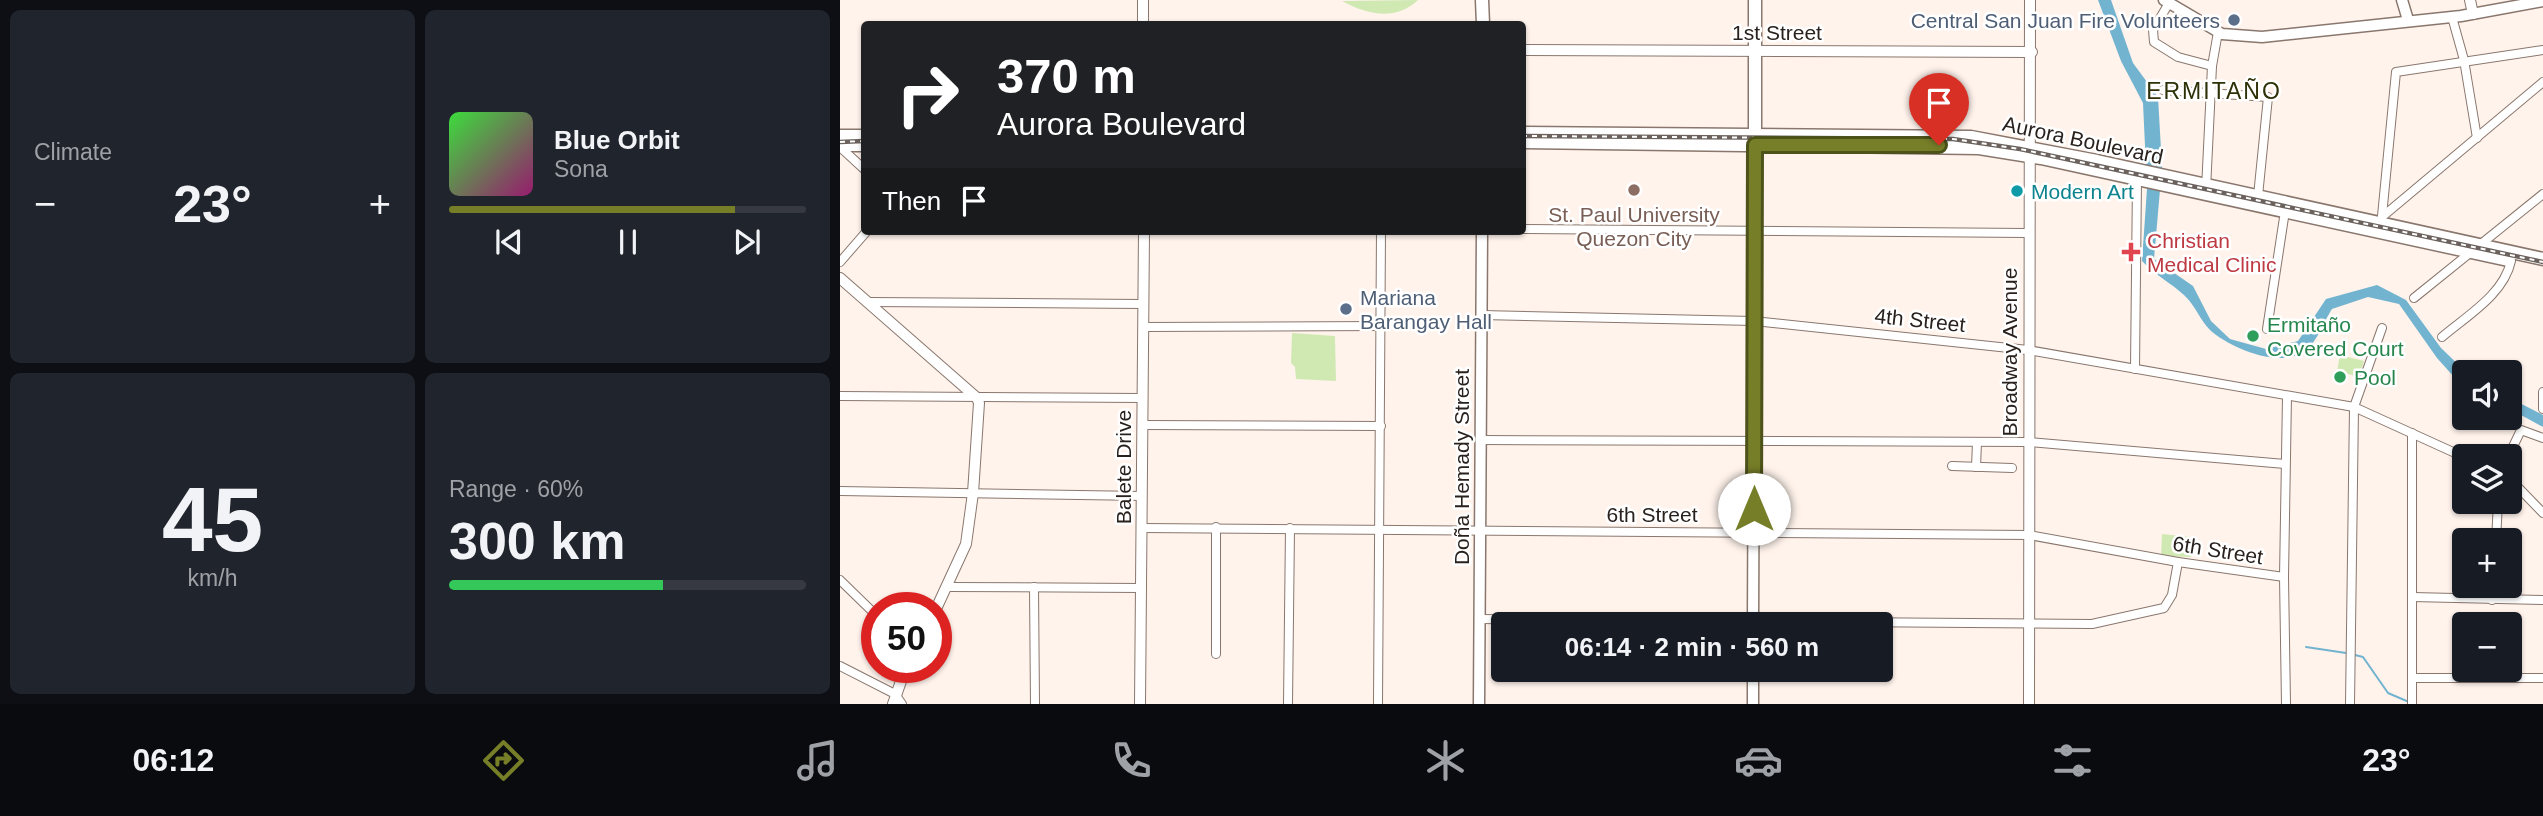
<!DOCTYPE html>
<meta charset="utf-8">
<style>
:root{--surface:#171b24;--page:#20242c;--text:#f1f3f6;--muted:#9ea1a6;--line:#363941;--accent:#777e28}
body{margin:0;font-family:Helvetica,sans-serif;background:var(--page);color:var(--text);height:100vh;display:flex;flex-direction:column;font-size:26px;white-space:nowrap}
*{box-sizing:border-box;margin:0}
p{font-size:23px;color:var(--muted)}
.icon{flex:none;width:38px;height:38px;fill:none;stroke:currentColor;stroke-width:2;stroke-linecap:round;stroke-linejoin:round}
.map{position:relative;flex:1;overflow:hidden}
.panel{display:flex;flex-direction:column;gap:10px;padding:10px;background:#0d0f14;width:840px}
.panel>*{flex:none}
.guide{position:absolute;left:21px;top:21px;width:665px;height:214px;border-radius:7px;box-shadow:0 2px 5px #0004;background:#202124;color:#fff;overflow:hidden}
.tools{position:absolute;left:1612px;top:360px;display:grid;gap:14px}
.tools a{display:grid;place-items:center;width:70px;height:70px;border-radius:7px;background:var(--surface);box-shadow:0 2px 5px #0004;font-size:35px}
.speed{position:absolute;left:21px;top:592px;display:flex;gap:14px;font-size:35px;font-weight:700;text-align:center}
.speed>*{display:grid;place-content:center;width:91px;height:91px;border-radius:50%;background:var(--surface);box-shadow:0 2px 5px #0004;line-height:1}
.speed .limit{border:10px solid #d22;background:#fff;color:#111}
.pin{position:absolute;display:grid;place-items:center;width:60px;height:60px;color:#fff;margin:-72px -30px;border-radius:50% 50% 50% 0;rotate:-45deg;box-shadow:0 0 7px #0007}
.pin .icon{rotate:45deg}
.me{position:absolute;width:77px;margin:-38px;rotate:0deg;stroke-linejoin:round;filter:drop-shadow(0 0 5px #0008)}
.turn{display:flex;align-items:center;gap:24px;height:147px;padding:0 21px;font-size:32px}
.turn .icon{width:91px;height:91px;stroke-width:2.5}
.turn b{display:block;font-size:49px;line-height:60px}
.then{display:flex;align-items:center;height:66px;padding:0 21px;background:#0003;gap:14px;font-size:26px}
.big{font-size:52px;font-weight:700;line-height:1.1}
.panel .card{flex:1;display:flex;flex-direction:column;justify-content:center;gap:10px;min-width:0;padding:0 24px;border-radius:10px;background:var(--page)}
.panel .dial{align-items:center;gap:0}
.dial b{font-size:91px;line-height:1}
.song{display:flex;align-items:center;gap:21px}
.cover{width:84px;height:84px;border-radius:10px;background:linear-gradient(135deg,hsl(120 70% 55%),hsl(320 70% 35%))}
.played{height:7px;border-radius:4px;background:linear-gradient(90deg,var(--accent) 80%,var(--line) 80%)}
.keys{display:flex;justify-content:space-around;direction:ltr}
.heat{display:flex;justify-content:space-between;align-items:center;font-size:38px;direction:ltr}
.charge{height:10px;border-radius:5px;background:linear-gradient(90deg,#34c759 60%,var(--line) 0)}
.panel .tiles{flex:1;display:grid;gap:10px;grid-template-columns:repeat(2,1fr)}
.trip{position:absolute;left:651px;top:612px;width:402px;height:70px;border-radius:7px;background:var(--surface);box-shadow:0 2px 5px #0004;font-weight:700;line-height:70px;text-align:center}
.tab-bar{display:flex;height:112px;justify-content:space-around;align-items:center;background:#090b0e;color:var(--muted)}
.tab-bar .icon{width:49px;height:49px}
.tab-bar .selected{color:var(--accent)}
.tab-bar b{font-size:32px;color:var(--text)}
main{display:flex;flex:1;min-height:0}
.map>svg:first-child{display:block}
</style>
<main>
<section class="panel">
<div class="tiles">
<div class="card"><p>Climate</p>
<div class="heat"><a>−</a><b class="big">23°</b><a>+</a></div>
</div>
<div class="card">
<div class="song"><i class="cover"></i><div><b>Blue Orbit</b><p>Sona</p></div></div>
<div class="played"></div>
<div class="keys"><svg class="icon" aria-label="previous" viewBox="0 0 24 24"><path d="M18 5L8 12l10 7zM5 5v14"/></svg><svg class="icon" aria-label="pause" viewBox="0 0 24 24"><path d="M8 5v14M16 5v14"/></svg><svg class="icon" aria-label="next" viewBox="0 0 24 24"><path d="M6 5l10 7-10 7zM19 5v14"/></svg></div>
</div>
<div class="card dial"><b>45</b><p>km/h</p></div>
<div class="card"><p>Range · 60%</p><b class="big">300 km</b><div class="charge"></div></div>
</div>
</section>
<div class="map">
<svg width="1703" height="704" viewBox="0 0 1703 704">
<rect width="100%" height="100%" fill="#fff3ec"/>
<!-- green -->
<g fill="#d0e9b3">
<path d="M 578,0 C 555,22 526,14 502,1 Z"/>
<polygon points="452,333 495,336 496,381 456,379 455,367 451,363"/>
<polygon points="1500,355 1524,361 1519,377 1497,371"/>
<polygon points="1322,534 1351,537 1351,557 1321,556"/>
</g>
<!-- water -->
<g fill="#72b3d0">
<path d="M 1258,0 L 1271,0 L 1293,63 L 1318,97 L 1322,167 L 1314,259 L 1353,286 L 1371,321 L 1390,339 L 1426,349 L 1458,341 L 1486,299 L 1537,285 L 1566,300 L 1601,348 L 1627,373 L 1624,373 L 1624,388 L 1597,358 L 1559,304 L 1528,297 L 1492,309 C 1484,321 1477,342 1466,350 C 1441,370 1390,348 1370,330 C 1360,320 1355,305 1344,295 C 1331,283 1315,275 1302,261 L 1307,189 L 1303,103 L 1281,61 Z"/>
<polygon points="1670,398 1703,415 1703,427 1670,409"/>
</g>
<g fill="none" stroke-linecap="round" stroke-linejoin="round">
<!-- stream -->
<g stroke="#72b3d0" stroke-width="2">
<polyline points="1466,647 1506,653"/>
<polyline points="1515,655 1523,657 1548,693 1569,702"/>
</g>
<!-- minor casing -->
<g stroke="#89776d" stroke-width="10">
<g id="minor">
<polyline points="1329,3 1313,30 1314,42 1338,57 1372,66"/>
<polyline points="1612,17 1624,60 1637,138"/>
<polyline points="1323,90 1428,97 1418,196"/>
<polyline points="0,147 24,169"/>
<polyline points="1366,189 1372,66 1378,32"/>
<polyline points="1542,216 1556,72 1703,50"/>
<polyline points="1542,217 1703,82"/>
<polyline points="682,229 1188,233"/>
<polyline points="0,262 27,231"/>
<polyline points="1574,298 1703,194"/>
<polyline points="29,302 303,304"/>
<polyline points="641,315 914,321 1188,350 1514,407 1624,457"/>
<polyline points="303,327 542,326"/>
<polyline points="1427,329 1445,211"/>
<path d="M 1602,337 C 1628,315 1664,294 1671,261"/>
<polyline points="1295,369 1297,179"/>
<polyline points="1703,392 1703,409"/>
<polyline points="0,396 302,398"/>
<polyline points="302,425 541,426"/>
<polyline points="1572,433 1572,704"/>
<polyline points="641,440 1189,442 1445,464"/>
<polyline points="1668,457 1681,430 1703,438"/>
<polyline points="1112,466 1172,468"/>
<polyline points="1136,467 1137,442"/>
<polyline points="1670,479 1703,513"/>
<polyline points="0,491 302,496"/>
<polyline points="302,528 1189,535 1338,562 1444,577"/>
<polyline points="1656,541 1658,502"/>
<polyline points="0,580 37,616"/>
<polyline points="108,587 301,588"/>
<polyline points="194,587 195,704"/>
<polyline points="1572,597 1703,600"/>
<polyline points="1652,600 1653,586"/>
<polyline points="639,619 1252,624 1324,608 1332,595 1338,562"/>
<polyline points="376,654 376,527"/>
<polyline points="0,666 55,694 62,704"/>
<polyline points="1573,678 1703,678"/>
<polyline points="448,704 450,528"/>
<polyline points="538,704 541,231"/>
<polyline points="1446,704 1444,577 1447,396"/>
<polyline points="1510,704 1514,407 1542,328"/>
</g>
</g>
<!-- tertiary casing -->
<g stroke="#89776d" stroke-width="12">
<g id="tertiary">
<polyline points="303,0 303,24"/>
<polyline points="1630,0 1633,14"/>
<polyline points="682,50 1192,52"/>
<polyline points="0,278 137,398 139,403 133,493 126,544 96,609"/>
<polyline points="53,704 66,667"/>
<polyline points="300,704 304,231"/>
<polyline points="1189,704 1190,0"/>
</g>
</g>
<!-- secondary casing -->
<g stroke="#89776d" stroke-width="13">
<g id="secondary">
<polyline points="1324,0 1382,34 1422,37 1621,16 1703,1"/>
<polyline points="1562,0 1568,20"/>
<polyline points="913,625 915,145"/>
<polyline points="639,704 642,231"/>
<polyline points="913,704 913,670"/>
</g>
</g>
<!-- primary casing -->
<g stroke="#89776d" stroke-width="15">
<g id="primary">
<polyline points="642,0 643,24"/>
<polyline points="682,133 1131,137 1257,161 1703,259"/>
<polyline points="0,136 24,136"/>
<polyline points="915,140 915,0"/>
<polyline points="682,142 1139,148 1201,158 1668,260"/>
<polyline points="0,145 24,145"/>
</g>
</g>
<!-- minor -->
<use href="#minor" stroke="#fff" stroke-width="8"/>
<!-- tertiary -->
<use href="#tertiary" stroke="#fff" stroke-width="10"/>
<!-- secondary -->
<use href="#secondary" stroke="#fff" stroke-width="10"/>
<!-- primary -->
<use href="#primary" stroke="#fff" stroke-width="12"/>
<!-- rail casing -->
<g stroke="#6b625d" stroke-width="4.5">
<g id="rail">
<polyline points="682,136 1113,139 1180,149 1703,262"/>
<polyline points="0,142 24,141"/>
</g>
</g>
<!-- rail -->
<use href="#rail" stroke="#fff" stroke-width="2" stroke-dasharray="5" stroke-linecap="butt"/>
</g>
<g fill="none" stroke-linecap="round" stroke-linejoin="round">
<!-- route casing -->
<g stroke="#4d521a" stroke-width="18">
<polyline id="route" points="914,509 915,145 1099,145"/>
</g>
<!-- route -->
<use href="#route" stroke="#777e28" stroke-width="12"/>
</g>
<!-- markers -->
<g fill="#5c6f8a" stroke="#fff" stroke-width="2.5">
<circle cx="1394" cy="20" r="7"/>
<circle cx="506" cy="309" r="7"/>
</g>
<circle fill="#8d6e63" stroke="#fff" stroke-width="2.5" cx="794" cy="190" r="7"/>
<circle fill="#0f9aa8" stroke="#fff" stroke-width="2.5" cx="1177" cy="191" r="7"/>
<path fill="#e0444e" stroke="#fff" stroke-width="2.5" d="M1287.5 241.5h7v7h7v7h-7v7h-7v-7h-7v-7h7z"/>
<g fill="#2e9e5b" stroke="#fff" stroke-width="2.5">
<circle cx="1413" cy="336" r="7"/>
<circle cx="1500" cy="377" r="7"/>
</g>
<g text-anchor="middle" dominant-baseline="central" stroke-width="5" stroke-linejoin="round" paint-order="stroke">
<!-- service labels -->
<g font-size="21" fill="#4e5e75" stroke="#fff" text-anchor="end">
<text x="1380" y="20">Central San Juan Fire Volunteers</text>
<text x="520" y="297" text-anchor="start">Mariana<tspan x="520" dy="24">Barangay Hall</tspan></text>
</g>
<!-- street labels -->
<g font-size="21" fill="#29211d" stroke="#fff">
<text x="937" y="32">1st Street</text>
<text transform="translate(1243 140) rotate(12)">Aurora Boulevard</text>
<text transform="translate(1080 320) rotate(6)">4th Street</text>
<text transform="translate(1169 352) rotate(-90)">Broadway Avenue</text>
<text transform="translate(283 467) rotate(-90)">Balete Drive</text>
<text transform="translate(621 467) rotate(-90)">Doña Hemady Street</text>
<text x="812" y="514">6th Street</text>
<text transform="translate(1378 550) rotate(9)">6th Street</text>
</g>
<!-- culture labels -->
<g font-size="21" fill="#0d838f" stroke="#fff" text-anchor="start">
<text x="1191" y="191">Modern Art</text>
</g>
<!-- education labels -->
<g font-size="21" fill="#785e54" stroke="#fff">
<text x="794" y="214">St. Paul University<tspan x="794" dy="24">Quezon City</tspan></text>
</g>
<!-- health labels -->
<g font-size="21" fill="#be3a42" stroke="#fff" text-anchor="start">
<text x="1307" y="240">Christian<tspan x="1307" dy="24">Medical Clinic</tspan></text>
</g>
<!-- leisure labels -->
<g font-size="21" fill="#27864d" stroke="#fff" text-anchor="start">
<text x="1427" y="324">Ermitaño<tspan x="1427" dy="24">Covered Court</tspan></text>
<text x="1514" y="377">Pool</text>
</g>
<!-- neighbourhood labels -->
<g font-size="23" letter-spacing="2" fill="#2e3107" stroke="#fff">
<text x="1374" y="91">ERMITAÑO</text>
</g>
</g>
</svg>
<div class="tools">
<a><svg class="icon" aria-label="sound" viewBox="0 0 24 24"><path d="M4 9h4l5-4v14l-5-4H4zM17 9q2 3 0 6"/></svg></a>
<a><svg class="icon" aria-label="layers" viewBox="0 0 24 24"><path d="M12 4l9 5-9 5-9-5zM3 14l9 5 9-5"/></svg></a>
<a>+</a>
<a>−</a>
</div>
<div class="speed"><div class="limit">50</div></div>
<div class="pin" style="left:1099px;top:145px;background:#d93025"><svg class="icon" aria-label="arrive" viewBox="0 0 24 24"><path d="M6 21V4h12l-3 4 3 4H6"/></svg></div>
<svg class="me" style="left:914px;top:509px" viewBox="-20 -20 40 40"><circle r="19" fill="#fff"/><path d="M0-13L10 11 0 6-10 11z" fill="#777e28"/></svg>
<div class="trip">06:14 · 2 min · 560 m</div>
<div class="guide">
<div class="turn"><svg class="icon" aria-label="right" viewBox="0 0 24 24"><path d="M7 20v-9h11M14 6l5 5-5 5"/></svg><div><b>370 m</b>Aurora Boulevard</div></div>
<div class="then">Then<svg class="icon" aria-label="arrive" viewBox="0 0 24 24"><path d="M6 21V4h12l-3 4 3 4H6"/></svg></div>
</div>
</div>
</main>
<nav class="tab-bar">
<b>06:12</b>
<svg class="icon selected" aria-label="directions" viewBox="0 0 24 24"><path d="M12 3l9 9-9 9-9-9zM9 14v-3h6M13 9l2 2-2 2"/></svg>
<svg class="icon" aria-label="music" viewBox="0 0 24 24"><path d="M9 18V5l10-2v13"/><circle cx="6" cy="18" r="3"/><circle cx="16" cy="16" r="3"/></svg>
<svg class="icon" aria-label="phone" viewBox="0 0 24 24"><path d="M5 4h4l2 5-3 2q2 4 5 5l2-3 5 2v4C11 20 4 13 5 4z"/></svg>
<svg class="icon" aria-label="climate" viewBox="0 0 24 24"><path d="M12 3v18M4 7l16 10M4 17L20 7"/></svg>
<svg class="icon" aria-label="car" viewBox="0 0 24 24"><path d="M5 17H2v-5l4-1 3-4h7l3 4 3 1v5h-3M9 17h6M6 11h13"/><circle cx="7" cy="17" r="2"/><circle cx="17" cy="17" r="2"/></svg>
<svg class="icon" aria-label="filters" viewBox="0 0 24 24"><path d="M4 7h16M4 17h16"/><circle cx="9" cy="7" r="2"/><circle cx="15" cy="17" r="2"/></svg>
<b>23°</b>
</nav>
